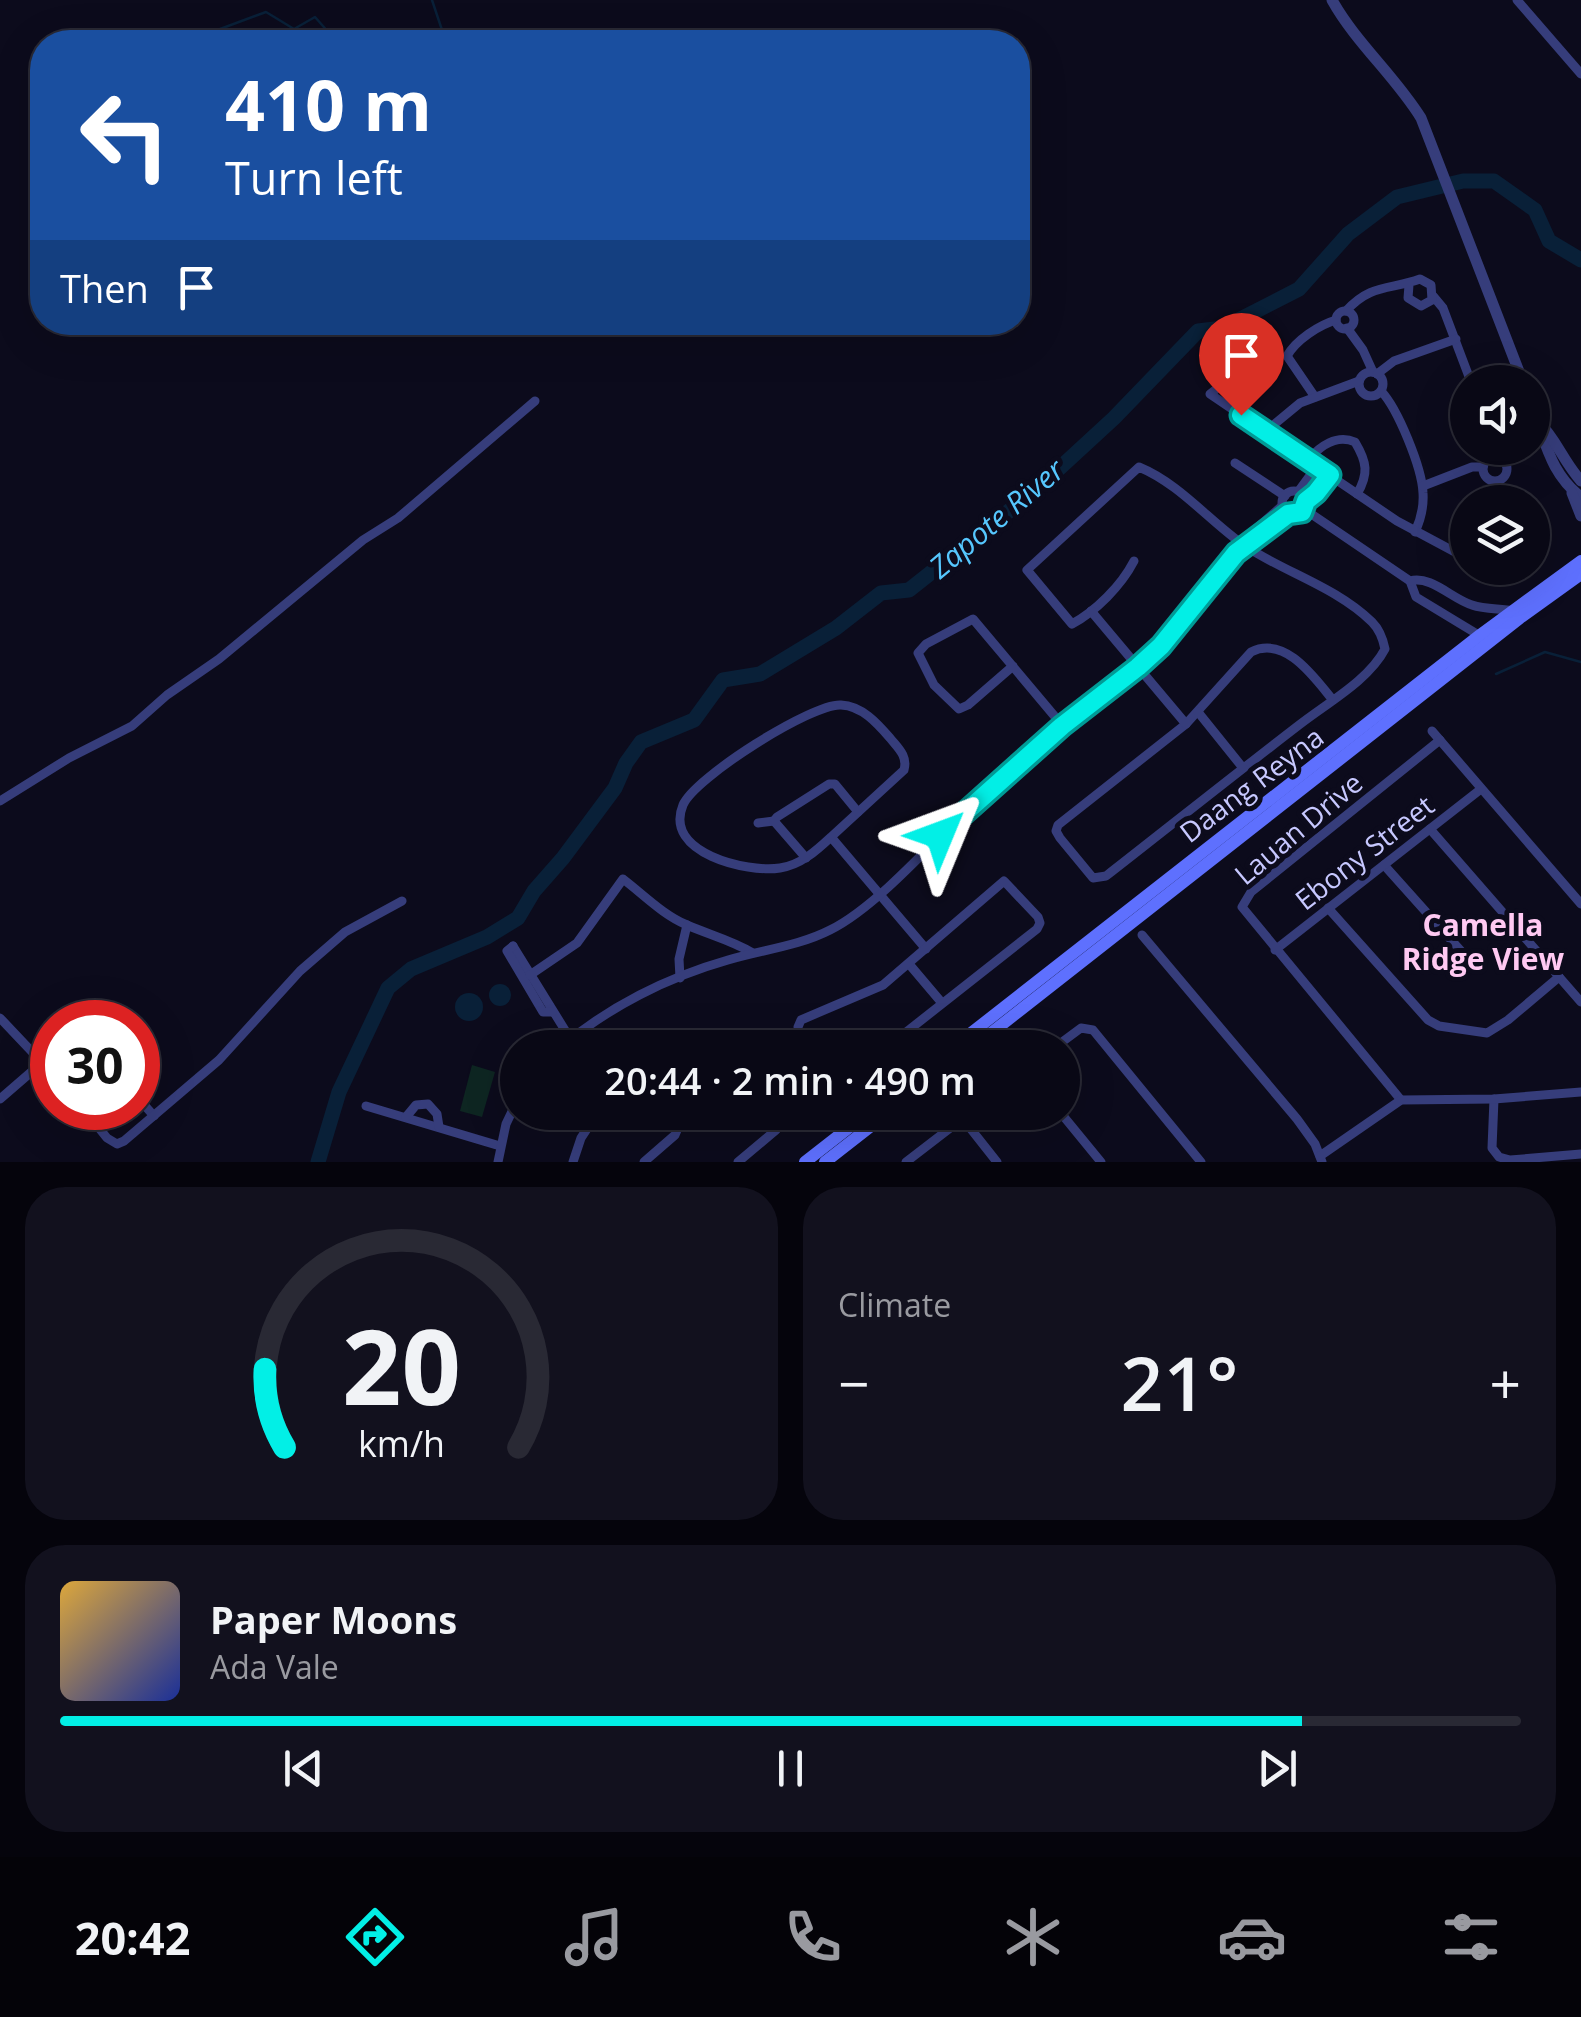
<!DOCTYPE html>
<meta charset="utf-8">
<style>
:root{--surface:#090815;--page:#12111e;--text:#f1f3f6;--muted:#999aa0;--line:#292934;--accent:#02efe6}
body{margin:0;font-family:"Open Sans",sans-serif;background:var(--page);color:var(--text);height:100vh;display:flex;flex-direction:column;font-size:38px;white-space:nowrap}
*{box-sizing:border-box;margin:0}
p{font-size:32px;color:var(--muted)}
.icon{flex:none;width:55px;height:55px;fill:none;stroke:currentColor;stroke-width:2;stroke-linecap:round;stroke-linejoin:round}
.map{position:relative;height:1162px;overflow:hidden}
.sheet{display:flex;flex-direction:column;gap:25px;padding:25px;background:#05040c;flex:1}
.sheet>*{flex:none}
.guide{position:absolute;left:30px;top:30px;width:1000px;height:305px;border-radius:40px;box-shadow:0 10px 40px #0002,0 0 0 2px var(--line);background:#1a4fa0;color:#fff;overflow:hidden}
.tools{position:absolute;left:1450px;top:365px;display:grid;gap:20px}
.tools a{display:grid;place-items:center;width:100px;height:100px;border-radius:50%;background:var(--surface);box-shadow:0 10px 40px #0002,0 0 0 2px var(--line);font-size:50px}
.speed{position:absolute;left:30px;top:1000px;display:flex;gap:20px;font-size:50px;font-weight:700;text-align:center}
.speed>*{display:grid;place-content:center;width:130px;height:130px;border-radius:50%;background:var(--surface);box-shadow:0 10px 40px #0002,0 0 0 2px var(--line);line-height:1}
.speed .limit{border:15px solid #d22;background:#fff;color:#111}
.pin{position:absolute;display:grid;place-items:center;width:85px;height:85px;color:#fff;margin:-102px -42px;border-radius:50% 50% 50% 0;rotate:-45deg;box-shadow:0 0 10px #0007}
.pin .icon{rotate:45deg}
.me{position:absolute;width:110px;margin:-55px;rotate:46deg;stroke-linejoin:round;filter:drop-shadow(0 0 8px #0008)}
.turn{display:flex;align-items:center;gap:35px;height:210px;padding:0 30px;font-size:45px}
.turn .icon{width:130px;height:130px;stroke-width:2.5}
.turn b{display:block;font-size:70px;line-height:85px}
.then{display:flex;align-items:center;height:95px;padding:0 30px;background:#0003;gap:20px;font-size:38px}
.big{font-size:75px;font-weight:600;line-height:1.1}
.sheet .widget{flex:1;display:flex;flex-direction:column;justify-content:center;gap:15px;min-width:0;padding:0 35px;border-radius:40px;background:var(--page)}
.sheet .dial{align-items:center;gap:0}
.dial svg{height:260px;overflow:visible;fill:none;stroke:var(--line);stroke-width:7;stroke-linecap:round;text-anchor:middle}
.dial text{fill:var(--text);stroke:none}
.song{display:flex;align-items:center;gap:30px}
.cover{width:120px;height:120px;border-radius:15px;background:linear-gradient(135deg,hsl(40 70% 55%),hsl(230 70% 35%))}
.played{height:10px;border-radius:5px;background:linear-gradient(90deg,var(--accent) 85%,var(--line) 85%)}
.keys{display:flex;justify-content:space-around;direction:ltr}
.heat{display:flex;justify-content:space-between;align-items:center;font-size:55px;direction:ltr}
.sheet .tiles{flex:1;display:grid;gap:25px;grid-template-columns:1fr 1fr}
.widget:last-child{grid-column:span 2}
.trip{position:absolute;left:500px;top:1030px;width:580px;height:100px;border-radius:50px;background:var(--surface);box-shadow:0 10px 40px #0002,0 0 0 2px var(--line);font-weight:600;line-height:100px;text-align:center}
.menu{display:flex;height:160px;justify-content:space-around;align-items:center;background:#040308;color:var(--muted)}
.menu .icon{width:70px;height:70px}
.menu .current{color:var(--accent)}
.menu b{font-size:45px;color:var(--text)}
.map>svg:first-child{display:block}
</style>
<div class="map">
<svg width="1581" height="1162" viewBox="0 0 1581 1162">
<rect width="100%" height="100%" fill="#0c0b1c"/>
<!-- green -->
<polygon fill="#0e2622" points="472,1065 495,1072 482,1117 460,1111"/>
<!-- water -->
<g fill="#092038">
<circle cx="500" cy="995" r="11"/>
<circle cx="469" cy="1007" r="14"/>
</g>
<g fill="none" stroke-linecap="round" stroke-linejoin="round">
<!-- stream -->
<g stroke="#092038" stroke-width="2.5">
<polyline points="432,0 446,42"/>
<polyline points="202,42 212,32 266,12 294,29 315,17 337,42"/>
<polyline points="1496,674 1545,652 1581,662"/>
</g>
<!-- river -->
<polyline stroke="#092038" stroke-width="15" points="318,1162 339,1092 388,988 411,969 487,937 518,918 534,891 563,858 615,788 626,763 641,742 694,720 723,680 760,674 836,628 881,593 909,590 1038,488 1114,418 1198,331 1223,328 1299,289 1348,234 1397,197 1463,181 1494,181 1535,210 1549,241 1581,260"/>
<!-- minor -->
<g stroke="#363d7b" stroke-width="9">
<polyline points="1517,0 1581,74"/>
<polyline points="1433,296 1443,308 1471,382"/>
<path d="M 1346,311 C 1371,283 1391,290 1420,279 L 1431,285 L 1432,300 L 1421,306 L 1408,298 L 1409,285"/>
<circle cx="1345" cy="320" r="9"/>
<polyline points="1347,328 1363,350 1373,372"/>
<circle cx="1371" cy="384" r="12"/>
<polyline points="1377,374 1394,361 1456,339"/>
<polyline points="1468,388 1459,394 1457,403 1468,413"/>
<path d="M 1381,391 C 1398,409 1422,468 1423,493 C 1424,508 1421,519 1415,532"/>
<path d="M 1315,397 L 1287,356 C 1296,340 1319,325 1336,320"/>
<polyline points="1241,415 1247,402 1241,388 1224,383 1210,394 1397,521 1468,559"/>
<polyline points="1266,431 1300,403 1359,381"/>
<circle cx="1495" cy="469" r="12"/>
<path d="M 1308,460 C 1320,446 1337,434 1355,442 C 1367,462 1369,474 1357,494"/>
<polyline points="1235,463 1285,496"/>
<polyline points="1423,486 1472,467 1483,467"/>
<circle cx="1294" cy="503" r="12"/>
<polyline points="1298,492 1317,466"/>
<polyline points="1306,501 1317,493 1330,475"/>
<polyline points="1304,509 1410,581 1416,597 1482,637"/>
<polyline points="1532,532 1537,543 1532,552"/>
<polyline points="1243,549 1288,514"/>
<path d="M 1134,561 C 1121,586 1096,611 1072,624 L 1027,570 L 1139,467 C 1180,484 1209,521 1245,546 C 1286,573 1336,587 1372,622 C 1380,630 1383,639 1385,649 C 1369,680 1327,703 1299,725 C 1234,775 1170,826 1106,876 L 1093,878 L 1060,838 L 1056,831 L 1058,825 L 1186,724 L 1251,652 C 1285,635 1314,677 1332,699"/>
<path d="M 1410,581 C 1431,575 1452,599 1472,605 C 1486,610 1501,608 1514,611"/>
<polyline points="1091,611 1186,724"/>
<polyline points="1013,666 968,705 959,709 934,685 918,653 926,644 973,619 1062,725"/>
<polyline points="1198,712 1243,768"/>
<polyline points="1432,731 1581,904"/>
<polyline points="0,801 69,758 132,726 167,695 219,659 363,540 398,518 535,401"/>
<polyline points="758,823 774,821"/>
<polyline points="1430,829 1581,1002"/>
<path d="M 831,837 L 904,770 C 908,756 898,748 890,738 C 877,723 862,706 841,705 C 812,703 694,778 683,805 C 663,853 747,873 780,868 C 801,865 817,850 831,837 L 926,949"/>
<polyline points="806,858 774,821 777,817 829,784 835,784 858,812"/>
<polyline points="1384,865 1461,951"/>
<polyline points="1328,908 1428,1020 1439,1026 1487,1033 1508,1020 1559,977"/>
<polyline points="1142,935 1297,1119 1315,1144 1322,1162"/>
<polyline points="513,946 576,1048"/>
<polyline points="513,946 507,951 543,1012 552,1012"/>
<polyline points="1275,950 1481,789"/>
<polyline points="909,964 942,1003"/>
<path d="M 530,975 L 577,943 L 623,879 C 644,895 663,915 687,925 C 710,935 731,940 753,953"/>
<polyline points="680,978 679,959 687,925"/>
<polyline points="0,1018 52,1073"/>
<path d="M 560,1048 C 608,1007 668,977 728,960 C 761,950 799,946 830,930 C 879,906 942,832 983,793 C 1033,746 1093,710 1143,663 C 1178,630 1205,589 1236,553 L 1241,542 L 1282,506"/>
<polyline points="702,1048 730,1036 731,1048"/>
<polyline points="800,1048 798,1027 801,1020 883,985 1004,881 1038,917 1040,923 1037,929 886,1048"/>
<polyline points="1054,1048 1081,1028 1093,1030 1201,1162"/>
<polyline points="138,1098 154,1116"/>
<polyline points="0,1099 52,1054"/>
<polyline points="1494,1099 1492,1148 1499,1157 1510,1160 1581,1154"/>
<polyline points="1401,1100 1242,907 1251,892 1440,740"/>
<polyline points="366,1106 500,1146"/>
<polyline points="83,1108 107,1138 117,1144 124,1141 219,1060 300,971 345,932 402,901"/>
<polyline points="1060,1112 1101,1162"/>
<polyline points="406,1117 416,1105 428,1104 437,1114 439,1127"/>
<polyline points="963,1119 997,1162"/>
<polyline points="1320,1156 1401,1100 1494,1099 1581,1092"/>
<polyline points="498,1162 506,1124 518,1099"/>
<polyline points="573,1162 581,1138 598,1112"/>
<polyline points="644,1162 675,1135 678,1128 670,1112"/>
<polyline points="738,1162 776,1130 764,1112"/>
<polyline points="906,1162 971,1112"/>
</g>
<!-- tertiary -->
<g stroke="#363d7b" stroke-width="11">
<path d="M 1332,0 C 1356,43 1395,76 1421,118 L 1523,382"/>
<path d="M 1532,408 C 1546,442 1550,473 1581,497"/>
<path d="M 1537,420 C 1557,440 1563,461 1581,481"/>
<polyline points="1572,493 1581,516"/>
</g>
<!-- secondary -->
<g stroke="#5e70fe" stroke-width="12">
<polyline points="952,1048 1480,635 1581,561"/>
<polyline points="972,1048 1520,618 1581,574"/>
<polyline points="805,1162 869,1112"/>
<polyline points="825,1162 889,1112"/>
</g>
</g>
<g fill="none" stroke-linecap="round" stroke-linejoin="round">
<!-- route casing -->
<g stroke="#019b96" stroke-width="25">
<polyline id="route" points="940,835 1062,726 1138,667 1161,646 1236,553 1288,514 1302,512 1306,501 1316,493 1330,475 1241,415"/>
</g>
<!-- route -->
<use href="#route" stroke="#02efe6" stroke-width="18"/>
</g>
<g text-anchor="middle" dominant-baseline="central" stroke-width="10" stroke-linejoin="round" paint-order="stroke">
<!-- street labels -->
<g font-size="28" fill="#c7c8ff" stroke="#0c0b1c">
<text transform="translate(1251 784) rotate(-37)">Daang Reyna</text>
<text transform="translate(1298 828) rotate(-40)">Lauan Drive</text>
<text transform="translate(1364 852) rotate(-38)">Ebony Street</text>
</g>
<!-- water labels -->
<g font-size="30" font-style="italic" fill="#56c7fe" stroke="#0c0b1c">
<text transform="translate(996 518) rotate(-40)">Zapote River</text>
</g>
<!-- neighbourhood labels -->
<g font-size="30" font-weight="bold" fill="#ffc9f2" stroke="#0c0b1c">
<text x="1483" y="924">Camella<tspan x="1483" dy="34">Ridge View</tspan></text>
</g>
</g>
</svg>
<div class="tools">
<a><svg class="icon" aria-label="sound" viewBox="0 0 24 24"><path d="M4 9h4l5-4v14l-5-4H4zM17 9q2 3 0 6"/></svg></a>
<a><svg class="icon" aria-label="layers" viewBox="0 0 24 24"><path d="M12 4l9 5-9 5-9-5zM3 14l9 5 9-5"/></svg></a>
</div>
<div class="speed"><div class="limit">30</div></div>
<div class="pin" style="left:1241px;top:415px;background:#d93025"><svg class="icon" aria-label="arrive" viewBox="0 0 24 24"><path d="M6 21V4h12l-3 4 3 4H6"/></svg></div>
<svg class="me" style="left:940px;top:835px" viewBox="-20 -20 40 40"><path d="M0-17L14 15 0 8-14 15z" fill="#02efe6" stroke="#fff" stroke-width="4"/></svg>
<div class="trip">20:44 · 2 min · 490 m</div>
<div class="guide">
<div class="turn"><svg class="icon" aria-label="left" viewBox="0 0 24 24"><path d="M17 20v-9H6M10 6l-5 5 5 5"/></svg><div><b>410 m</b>Turn left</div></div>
<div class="then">Then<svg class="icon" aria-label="arrive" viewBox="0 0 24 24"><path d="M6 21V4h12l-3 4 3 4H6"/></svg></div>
</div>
</div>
<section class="sheet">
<div class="tiles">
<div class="widget dial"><svg viewBox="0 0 100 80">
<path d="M14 69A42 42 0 1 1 86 69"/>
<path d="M14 69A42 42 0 0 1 8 45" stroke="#02efe6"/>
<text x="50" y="56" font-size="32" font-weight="700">20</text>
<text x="50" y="72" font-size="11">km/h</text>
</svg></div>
<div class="widget"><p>Climate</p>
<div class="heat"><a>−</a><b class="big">21°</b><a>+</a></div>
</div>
<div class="widget">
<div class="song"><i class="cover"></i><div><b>Paper Moons</b><p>Ada Vale</p></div></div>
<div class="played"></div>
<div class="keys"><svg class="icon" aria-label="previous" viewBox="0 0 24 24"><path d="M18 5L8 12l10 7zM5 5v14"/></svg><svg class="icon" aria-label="pause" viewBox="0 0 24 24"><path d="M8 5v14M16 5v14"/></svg><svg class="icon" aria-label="next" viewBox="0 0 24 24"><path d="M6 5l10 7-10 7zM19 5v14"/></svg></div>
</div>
</div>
</section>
<nav class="menu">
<b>20:42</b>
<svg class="icon current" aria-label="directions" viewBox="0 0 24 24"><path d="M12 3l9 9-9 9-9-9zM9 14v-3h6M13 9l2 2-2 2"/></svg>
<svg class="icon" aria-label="music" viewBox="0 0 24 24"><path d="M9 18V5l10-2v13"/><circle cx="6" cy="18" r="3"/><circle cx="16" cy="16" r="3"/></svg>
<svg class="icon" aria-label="phone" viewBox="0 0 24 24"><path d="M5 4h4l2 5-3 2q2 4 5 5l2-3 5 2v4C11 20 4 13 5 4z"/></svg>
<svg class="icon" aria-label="climate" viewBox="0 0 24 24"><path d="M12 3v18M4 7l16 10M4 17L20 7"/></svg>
<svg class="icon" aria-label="car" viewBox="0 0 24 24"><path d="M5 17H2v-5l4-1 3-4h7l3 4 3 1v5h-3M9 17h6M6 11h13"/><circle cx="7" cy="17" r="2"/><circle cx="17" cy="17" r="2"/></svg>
<svg class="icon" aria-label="filters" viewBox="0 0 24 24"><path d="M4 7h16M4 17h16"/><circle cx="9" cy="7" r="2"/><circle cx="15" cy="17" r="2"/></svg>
</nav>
